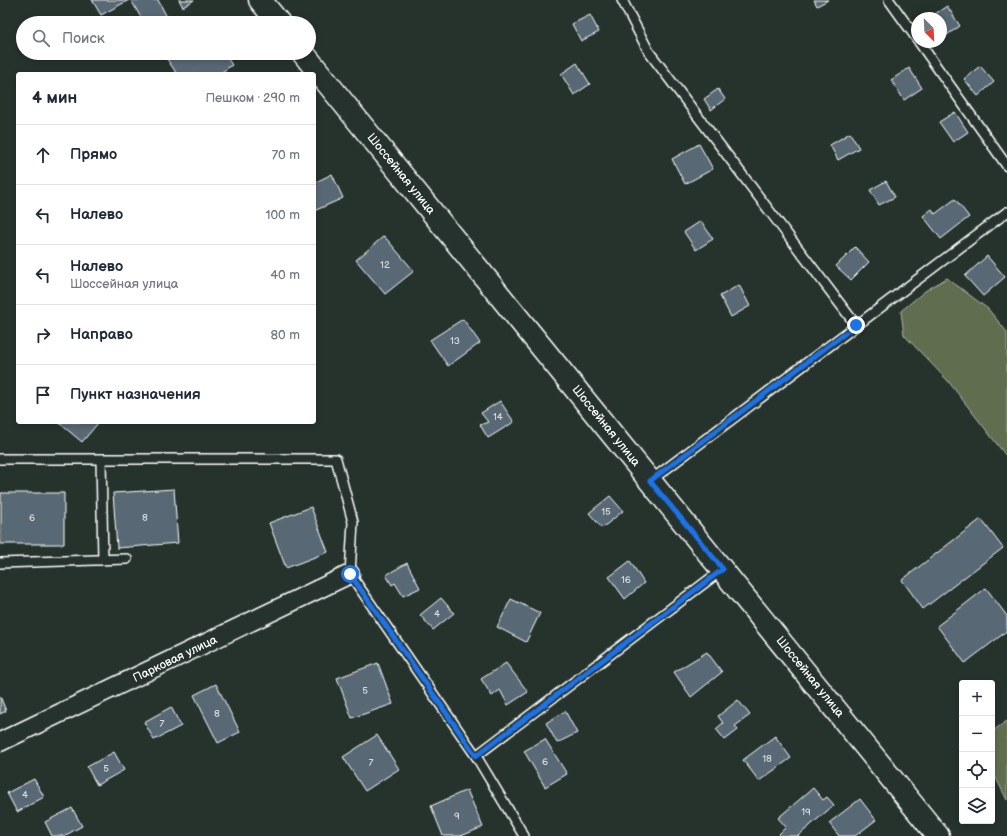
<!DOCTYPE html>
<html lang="ru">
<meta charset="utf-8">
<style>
:root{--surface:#fff;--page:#f6f6f7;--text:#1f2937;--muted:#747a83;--line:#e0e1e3}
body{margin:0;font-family:"Balsamiq Sans",sans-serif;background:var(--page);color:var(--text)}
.controls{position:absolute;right:12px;bottom:12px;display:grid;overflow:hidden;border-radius:4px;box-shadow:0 2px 6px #0003}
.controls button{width:36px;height:36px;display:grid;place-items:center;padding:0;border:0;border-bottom:1px solid var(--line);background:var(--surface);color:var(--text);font:20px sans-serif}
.compass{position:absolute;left:911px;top:12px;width:36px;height:36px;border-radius:50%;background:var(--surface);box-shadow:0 2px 6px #0003;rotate:156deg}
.stop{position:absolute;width:12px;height:12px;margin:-9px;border:3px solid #1a73e8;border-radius:50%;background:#fff}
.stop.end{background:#1a73e8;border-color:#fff;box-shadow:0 1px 4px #0008}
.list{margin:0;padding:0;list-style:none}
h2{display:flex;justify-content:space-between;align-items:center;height:52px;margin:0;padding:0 16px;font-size:17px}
h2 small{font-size:13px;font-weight:400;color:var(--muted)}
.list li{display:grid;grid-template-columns:26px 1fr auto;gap:12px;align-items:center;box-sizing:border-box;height:60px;padding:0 16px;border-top:1px solid var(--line)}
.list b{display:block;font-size:15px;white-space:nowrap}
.list p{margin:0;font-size:13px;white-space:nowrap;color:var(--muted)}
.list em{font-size:13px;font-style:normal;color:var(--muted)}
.icon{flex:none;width:22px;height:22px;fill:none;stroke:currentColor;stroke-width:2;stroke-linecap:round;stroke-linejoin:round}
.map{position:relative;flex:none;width:1007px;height:836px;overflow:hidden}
.search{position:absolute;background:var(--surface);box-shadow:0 2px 6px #0003;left:16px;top:16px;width:300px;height:44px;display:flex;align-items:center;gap:10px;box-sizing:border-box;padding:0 14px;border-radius:22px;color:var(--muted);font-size:15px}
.panel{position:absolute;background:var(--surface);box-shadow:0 2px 6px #0003;left:16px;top:72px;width:300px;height:352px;border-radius:4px}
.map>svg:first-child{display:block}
</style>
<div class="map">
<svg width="1007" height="836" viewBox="0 0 1007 836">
<rect width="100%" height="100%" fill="#26332d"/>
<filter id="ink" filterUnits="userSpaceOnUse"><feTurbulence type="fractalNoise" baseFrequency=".025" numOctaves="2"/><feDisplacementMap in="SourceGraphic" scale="8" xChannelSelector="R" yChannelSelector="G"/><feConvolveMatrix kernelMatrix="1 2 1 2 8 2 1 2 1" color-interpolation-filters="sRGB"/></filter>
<g filter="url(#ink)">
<path fill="#606d4f" stroke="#b0b6a7" d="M947 278 988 309 1007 332V457L948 381 904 335 901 311 925 291Z
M1007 721V800L992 770V736L994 730Z"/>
<path fill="#586975" stroke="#fff" d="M92 0H129L101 15Z
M131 0H158L169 21 165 23H144Z
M179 0H194L183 7Z
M814 0H828L817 6Z
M947 6 960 26 941 39V18H929Z
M590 15 599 32 581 41 572 24Z
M163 53H224L232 65 219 74H177Z
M577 63 590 84 574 95 561 74Z
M980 66 994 82 978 96 964 79Z
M909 68 922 88 904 100 891 80Z
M718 89 725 99 711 110 704 99Z
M955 112 968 132 953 142 939 122Z
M850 133 859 148 838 160 830 145Z
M699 144 713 169 685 184 672 159Z
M332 174 343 198 314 211V183Z
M886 181 895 197 879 205 870 190Z
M955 199 969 217 941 239 923 216 932 209 935 214Z
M701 221 713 239 696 250 684 232Z
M384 236 414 271 385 294 356 260Z
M855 247 869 262 851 280 836 266Z
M987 256 1005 277 983 296 965 276Z
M739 285 750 306 731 317 720 296Z
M463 319 480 343 448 366 430 340Z
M500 401 514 422 488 438 480 425 488 422 481 413Z
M58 422H99L82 442Z
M174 489 178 543 117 548 113 493Z
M1 493H64V544H1Z
M610 496 623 511 602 528 589 513Z
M311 507 328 552 286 568 269 523Z
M981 519 1003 548 923 609 902 580Z
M630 561 644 583 625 599 609 577Z
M407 563 420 588 403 596 395 583 392 585 386 575Z
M986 588 1007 616V631L965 663 937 626Z
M441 598 454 613 433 630 420 615Z
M511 599 540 613 526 642 497 627Z
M707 652 722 672 691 697 674 672Z
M378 663 393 704 352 718 337 678Z
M506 663 528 692 508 705 500 690 492 696 481 679Z
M216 684 240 732 218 743 194 695Z
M0 696 6 711 0 714Z
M738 700 750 715 735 726 738 730 725 740 716 729 723 723 718 716Z
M171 707 181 726 154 740 144 722Z
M565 711 577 733 557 743 546 723Z
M377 735 399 769 365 791 343 757Z
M775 736 791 758 759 781 743 760Z
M545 739 567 774 545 787 524 751Z
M114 752 124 770 97 785 87 767Z
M34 779 44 797 17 812 7 793Z
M813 788 823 800 827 797 834 805 798 836H781L779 834 786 827 778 818Z
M467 790 483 827 461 836H443L431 806Z
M860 799 876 820 855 836H839L829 823Z
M72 808 82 826 64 836H52L45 822Z"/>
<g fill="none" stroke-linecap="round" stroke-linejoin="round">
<defs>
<path id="service" d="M622 0 649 52 856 325
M889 0 917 39
M919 42 1007 166
M0 459H336L353 522 350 574 476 756
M101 459 103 560
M650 481 1007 212
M0 563 127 559
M524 836 476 756 723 569"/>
<path id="minor" d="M0 742 350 574"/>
<path id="tertiary" d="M260 0 279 23
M303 53 938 836"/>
</defs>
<use href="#service" stroke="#fff" stroke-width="12"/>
<use href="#minor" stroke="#fff" stroke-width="21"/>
<use href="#tertiary" stroke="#fff" stroke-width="25"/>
<use href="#service" stroke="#26332d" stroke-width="9"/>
<use href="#minor" stroke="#26332d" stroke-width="18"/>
<use href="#tertiary" stroke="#26332d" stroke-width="22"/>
</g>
</g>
<g fill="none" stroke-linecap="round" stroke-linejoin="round" filter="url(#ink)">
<path stroke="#1a73e8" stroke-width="5" d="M350 574 476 756 723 569 650 481 856 325"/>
</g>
<g text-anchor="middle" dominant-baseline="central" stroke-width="3" stroke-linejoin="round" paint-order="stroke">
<g font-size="10" fill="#d5dadc">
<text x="385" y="265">12</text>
<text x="455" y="341">13</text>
<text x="498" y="417">14</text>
<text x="606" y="512">15</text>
<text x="32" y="518">6</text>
<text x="145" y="518">8</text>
<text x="626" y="580">16</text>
<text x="437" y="614">4</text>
<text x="365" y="691">5</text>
<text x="217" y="714">8</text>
<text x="162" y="724">7</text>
<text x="767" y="759">18</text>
<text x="545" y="762">6</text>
<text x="371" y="763">7</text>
<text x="106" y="769">5</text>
<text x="25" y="795">4</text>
<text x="806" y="812">19</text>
<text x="457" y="816">9</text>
</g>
<g font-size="12" fill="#fff" stroke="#26332d">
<text transform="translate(401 174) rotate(51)">Шоссейная улица</text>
<text transform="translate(606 426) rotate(51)">Шоссейная улица</text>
<text transform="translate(175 659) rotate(-26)">Парковая улица</text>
<text transform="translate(810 677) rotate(51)">Шоссейная улица</text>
</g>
</g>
</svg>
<div class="controls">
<button>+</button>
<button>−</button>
<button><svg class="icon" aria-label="locate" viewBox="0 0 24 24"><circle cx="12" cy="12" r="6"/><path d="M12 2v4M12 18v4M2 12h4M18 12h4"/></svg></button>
<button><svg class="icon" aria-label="layers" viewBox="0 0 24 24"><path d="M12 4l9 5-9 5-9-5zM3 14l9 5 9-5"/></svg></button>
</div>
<svg class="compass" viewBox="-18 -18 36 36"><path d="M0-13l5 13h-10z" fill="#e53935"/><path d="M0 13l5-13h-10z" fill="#747a83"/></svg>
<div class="stop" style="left:350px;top:574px"></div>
<div class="stop end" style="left:856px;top:325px"></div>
<div class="search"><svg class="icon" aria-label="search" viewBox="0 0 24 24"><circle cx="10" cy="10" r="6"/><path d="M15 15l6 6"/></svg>Поиск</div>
<section class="panel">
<h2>4 мин<small>Пешком · 290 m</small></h2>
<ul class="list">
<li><svg class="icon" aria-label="ahead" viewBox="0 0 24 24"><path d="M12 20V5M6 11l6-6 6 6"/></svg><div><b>Прямо</b></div><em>70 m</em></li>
<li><svg class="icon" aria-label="left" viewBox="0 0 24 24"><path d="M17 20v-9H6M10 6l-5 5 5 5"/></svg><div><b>Налево</b></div><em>100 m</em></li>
<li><svg class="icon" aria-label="left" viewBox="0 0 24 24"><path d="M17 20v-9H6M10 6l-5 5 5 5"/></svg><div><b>Налево</b><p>Шоссейная улица</p></div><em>40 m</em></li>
<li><svg class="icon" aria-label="right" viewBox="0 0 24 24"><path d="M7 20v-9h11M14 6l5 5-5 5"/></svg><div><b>Направо</b></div><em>80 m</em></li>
<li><svg class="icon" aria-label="arrive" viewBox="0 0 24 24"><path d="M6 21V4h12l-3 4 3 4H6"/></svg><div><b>Пункт назначения</b></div></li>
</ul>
</section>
</div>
